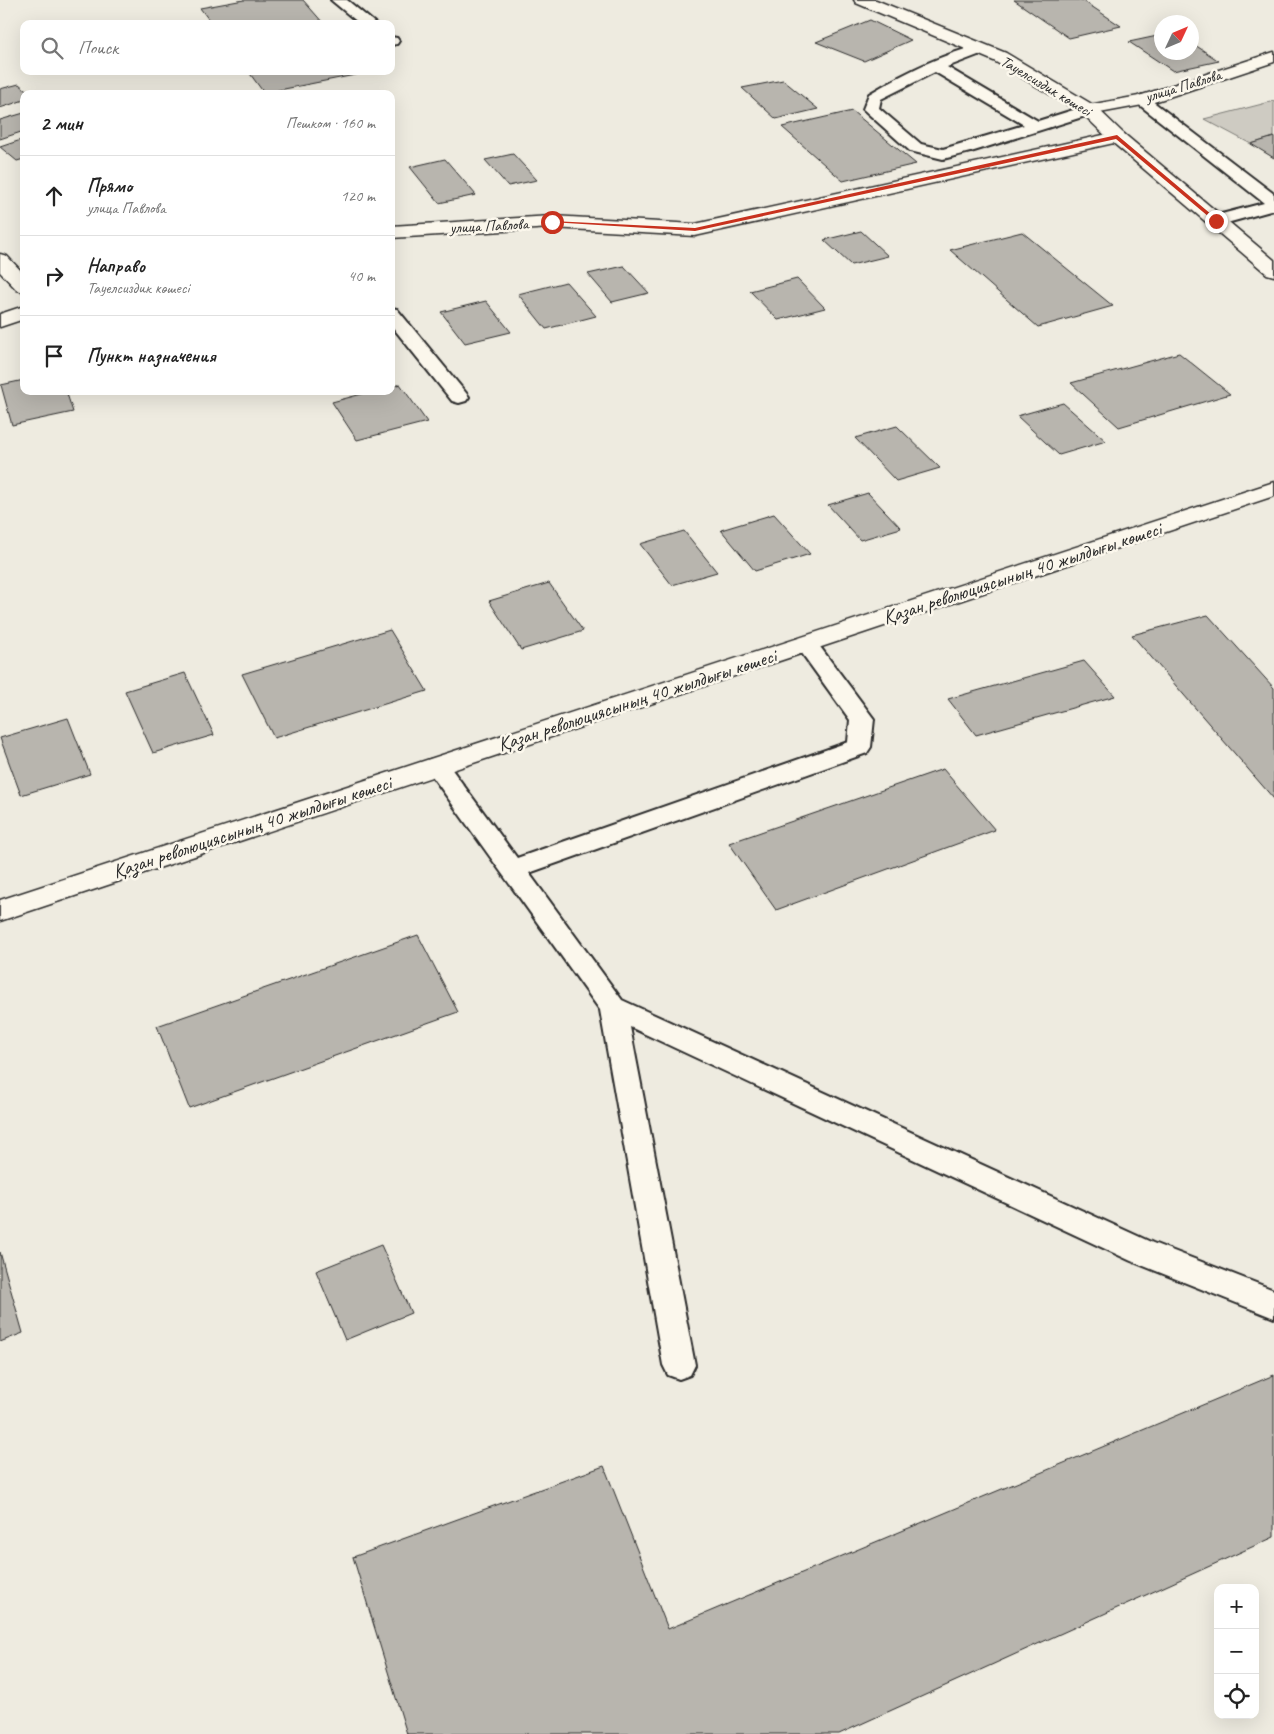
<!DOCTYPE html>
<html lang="ru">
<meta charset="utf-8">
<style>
:root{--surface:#fff;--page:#f2f2f2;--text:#222;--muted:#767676;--line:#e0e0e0}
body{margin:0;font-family:Caveat,sans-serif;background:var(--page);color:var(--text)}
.controls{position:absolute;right:15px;bottom:15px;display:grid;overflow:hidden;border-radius:10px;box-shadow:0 5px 20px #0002}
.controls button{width:45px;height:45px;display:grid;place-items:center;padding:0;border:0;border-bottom:1px solid var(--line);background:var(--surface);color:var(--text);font:25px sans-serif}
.compass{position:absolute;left:1154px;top:15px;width:45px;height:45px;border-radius:50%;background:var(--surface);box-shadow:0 5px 20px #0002;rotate:46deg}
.stop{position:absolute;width:15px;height:15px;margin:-11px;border:4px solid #c8321e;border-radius:50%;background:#fff}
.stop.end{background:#c8321e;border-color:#fff;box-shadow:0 1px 5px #0008}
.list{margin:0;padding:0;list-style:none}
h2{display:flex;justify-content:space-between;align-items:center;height:65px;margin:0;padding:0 20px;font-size:21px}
h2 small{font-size:16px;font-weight:400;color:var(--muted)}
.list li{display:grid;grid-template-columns:32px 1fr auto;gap:15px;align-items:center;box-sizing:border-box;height:80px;padding:0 20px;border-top:1px solid var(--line)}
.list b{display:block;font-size:19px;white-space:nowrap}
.list p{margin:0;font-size:16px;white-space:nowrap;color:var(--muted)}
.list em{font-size:16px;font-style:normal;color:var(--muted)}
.icon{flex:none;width:28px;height:28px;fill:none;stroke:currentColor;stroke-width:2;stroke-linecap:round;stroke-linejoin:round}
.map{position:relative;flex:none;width:1274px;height:1734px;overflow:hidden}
.search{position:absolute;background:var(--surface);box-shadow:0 5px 20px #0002;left:20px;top:20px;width:375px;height:55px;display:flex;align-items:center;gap:12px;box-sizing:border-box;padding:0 18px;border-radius:10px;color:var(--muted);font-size:19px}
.panel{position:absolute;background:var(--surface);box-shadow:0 5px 20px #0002;left:20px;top:90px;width:375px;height:305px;border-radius:10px}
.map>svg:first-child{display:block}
</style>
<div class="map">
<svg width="1274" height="1734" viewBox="0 0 1274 1734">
<rect width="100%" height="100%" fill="#eeebe0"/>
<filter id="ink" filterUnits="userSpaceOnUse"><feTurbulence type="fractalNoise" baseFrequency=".02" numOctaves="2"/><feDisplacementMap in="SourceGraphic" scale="10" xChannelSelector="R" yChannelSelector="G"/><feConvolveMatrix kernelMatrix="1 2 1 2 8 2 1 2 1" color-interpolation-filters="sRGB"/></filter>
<g filter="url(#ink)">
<path fill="#cecbc2" stroke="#7c7b76" d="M1274 101V137L1251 144 1204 119Z"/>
<path fill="#b8b5ae" stroke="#2b2b2b" d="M244 0H303L324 24H212L200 8Z
M1014 0H1082L1121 26 1069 38Z
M870 20 911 40 864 61 816 42Z
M1162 35V52H1192V43L1219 61 1173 71 1129 42Z
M248 71H364L365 73 264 93Z
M783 80 818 109 776 119 742 88Z
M19 84 31 94H24V100L0 108V89Z
M852 111 916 164 843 181 782 127Z
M24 113V131L0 139V120Z
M1274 137V158L1251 144Z
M24 139V159L17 161 0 147Z
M513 154 537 180 508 186 485 160Z
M445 159 476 195 439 203 410 167Z
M861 231 888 256 851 265 824 240Z
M1022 232 1113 306 1038 327 950 250Z
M624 266 649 293 612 302 588 274Z
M797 279 825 308 778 320 750 291Z
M566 282 596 316 546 329 518 294Z
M486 301 511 332 465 343 441 312Z
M1179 353 1230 394 1119 427 1071 383Z
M24 380V391H66L73 412 12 425 1 385Z
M400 384 427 422 357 440 332 402 373 391H391V387Z
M1063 403 1106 441 1059 455 1017 416Z
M897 426 940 468 896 481 855 438Z
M868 493 901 528 860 540 828 505Z
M774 514 810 554 755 571 721 530Z
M684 531 717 572 672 585 640 544Z
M549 583 583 631 521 650 489 601Z
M1208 615 1274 688V799L1132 635Z
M390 630 427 691 274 738 242 674Z
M1084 661 1115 696 976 735 948 699Z
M185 673 214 735 153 753 125 691Z
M68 718 90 774 21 795 0 738Z
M943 769 995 830 776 910 729 843Z
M418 935 458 1012 189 1108 157 1026Z
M381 1245 411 1313 345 1340 316 1271Z
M0 1252 23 1333 0 1342Z
M1274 1375V1537L839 1734H407L353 1557 604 1466 668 1629Z"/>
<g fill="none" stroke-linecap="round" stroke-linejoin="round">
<defs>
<path id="service" d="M331 0H347L376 24H360Z
M391 37 397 38 399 41 397 44 391 45Z
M981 45 986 46 988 49 986 52 947 67 1038 121 1089 105 1095 107 1097 110 1095 113 974 151 943 159 910 151 863 109 869 94C904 73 941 54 981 45ZM935 72 1024 125 943 149 921 144 879 108 881 99Z
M1142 95 1147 97 1274 194V210L1216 226 1210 225 1207 221 1210 217 1264 203 1137 103 1134 100 1137 97Z
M391 308 397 309 466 393 469 397 466 401 459 403 452 401 391 325Z
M807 638 815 640 874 719 871 747 867 753 529 873 622 1000 1153 1243 1274 1290V1318L1131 1261 630 1027 695 1365 690 1375 679 1379 668 1375 663 1365 600 1010 425 766 429 760 437 758 445 760 517 858 848 742 850 720 796 645 799 640Z"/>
<path id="minor" d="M1274 52V62L1148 104 1089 115 1083 114 1080 110 1083 106 1139 96Z
M1117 132 1123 133 1126 137 1123 141 695 236 552 228 391 238V226L552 216 695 224Z
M0 254 7 256 24 274V292L17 290 0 272Z
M24 306V319L0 327V314Z"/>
<path id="tertiary" d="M854 0H876L1006 53 1095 106 1123 133 1274 260V276L1267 274 1111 141 1083 114 994 61 856 3Z
M1274 482V496L0 921V900Z"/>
</defs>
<use href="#service" stroke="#2b2b2b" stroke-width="4"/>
<use href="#minor" stroke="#2b2b2b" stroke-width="3"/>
<use href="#tertiary" stroke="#2b2b2b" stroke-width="3"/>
<use href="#service" fill="#fbf7ec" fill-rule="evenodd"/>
<use href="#minor" fill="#fbf7ec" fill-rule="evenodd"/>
<use href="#tertiary" fill="#fbf7ec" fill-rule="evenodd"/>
</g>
</g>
<path fill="#c8321e" d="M1117 135 1218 220V222H1215L1116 139 695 231 550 222 552 221 695 228Z"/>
<g text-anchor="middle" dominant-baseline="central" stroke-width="5" stroke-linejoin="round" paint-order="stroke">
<g font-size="16" fill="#2b2b2b" stroke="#fbf7ec">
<text transform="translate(1046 86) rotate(31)">Тауелсиздик көшесі</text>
<text transform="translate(1183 86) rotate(-17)">улица Павлова</text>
<text transform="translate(489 226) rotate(-3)">улица Павлова</text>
</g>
<g font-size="20" fill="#2b2b2b" stroke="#fbf7ec">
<text transform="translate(1022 573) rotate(-18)">Қазан революциясының 40 жылдығы көшесі</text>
<text transform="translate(637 700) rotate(-18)">Қазан революциясының 40 жылдығы көшесі</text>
<text transform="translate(252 827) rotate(-18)">Қазан революциясының 40 жылдығы көшесі</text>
</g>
</g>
</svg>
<div class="controls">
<button>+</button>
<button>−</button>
<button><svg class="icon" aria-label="locate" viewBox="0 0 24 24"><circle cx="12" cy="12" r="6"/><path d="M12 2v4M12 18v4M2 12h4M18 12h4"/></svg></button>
</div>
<svg class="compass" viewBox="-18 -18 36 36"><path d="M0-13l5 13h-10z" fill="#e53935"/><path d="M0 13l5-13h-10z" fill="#767676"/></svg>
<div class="stop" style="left:552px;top:222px"></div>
<div class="stop end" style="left:1216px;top:221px"></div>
<div class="search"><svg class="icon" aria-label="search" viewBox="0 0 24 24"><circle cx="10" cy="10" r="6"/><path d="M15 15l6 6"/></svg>Поиск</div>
<section class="panel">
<h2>2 мин<small>Пешком · 160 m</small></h2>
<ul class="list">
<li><svg class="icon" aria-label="ahead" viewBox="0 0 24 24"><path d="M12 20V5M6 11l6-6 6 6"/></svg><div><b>Прямо</b><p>улица Павлова</p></div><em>120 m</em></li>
<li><svg class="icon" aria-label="right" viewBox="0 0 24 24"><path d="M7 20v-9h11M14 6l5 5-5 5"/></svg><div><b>Направо</b><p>Тауелсиздик көшесі</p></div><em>40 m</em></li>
<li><svg class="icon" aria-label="arrive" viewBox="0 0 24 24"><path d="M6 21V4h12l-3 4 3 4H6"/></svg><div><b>Пункт назначения</b></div></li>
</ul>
</section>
</div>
